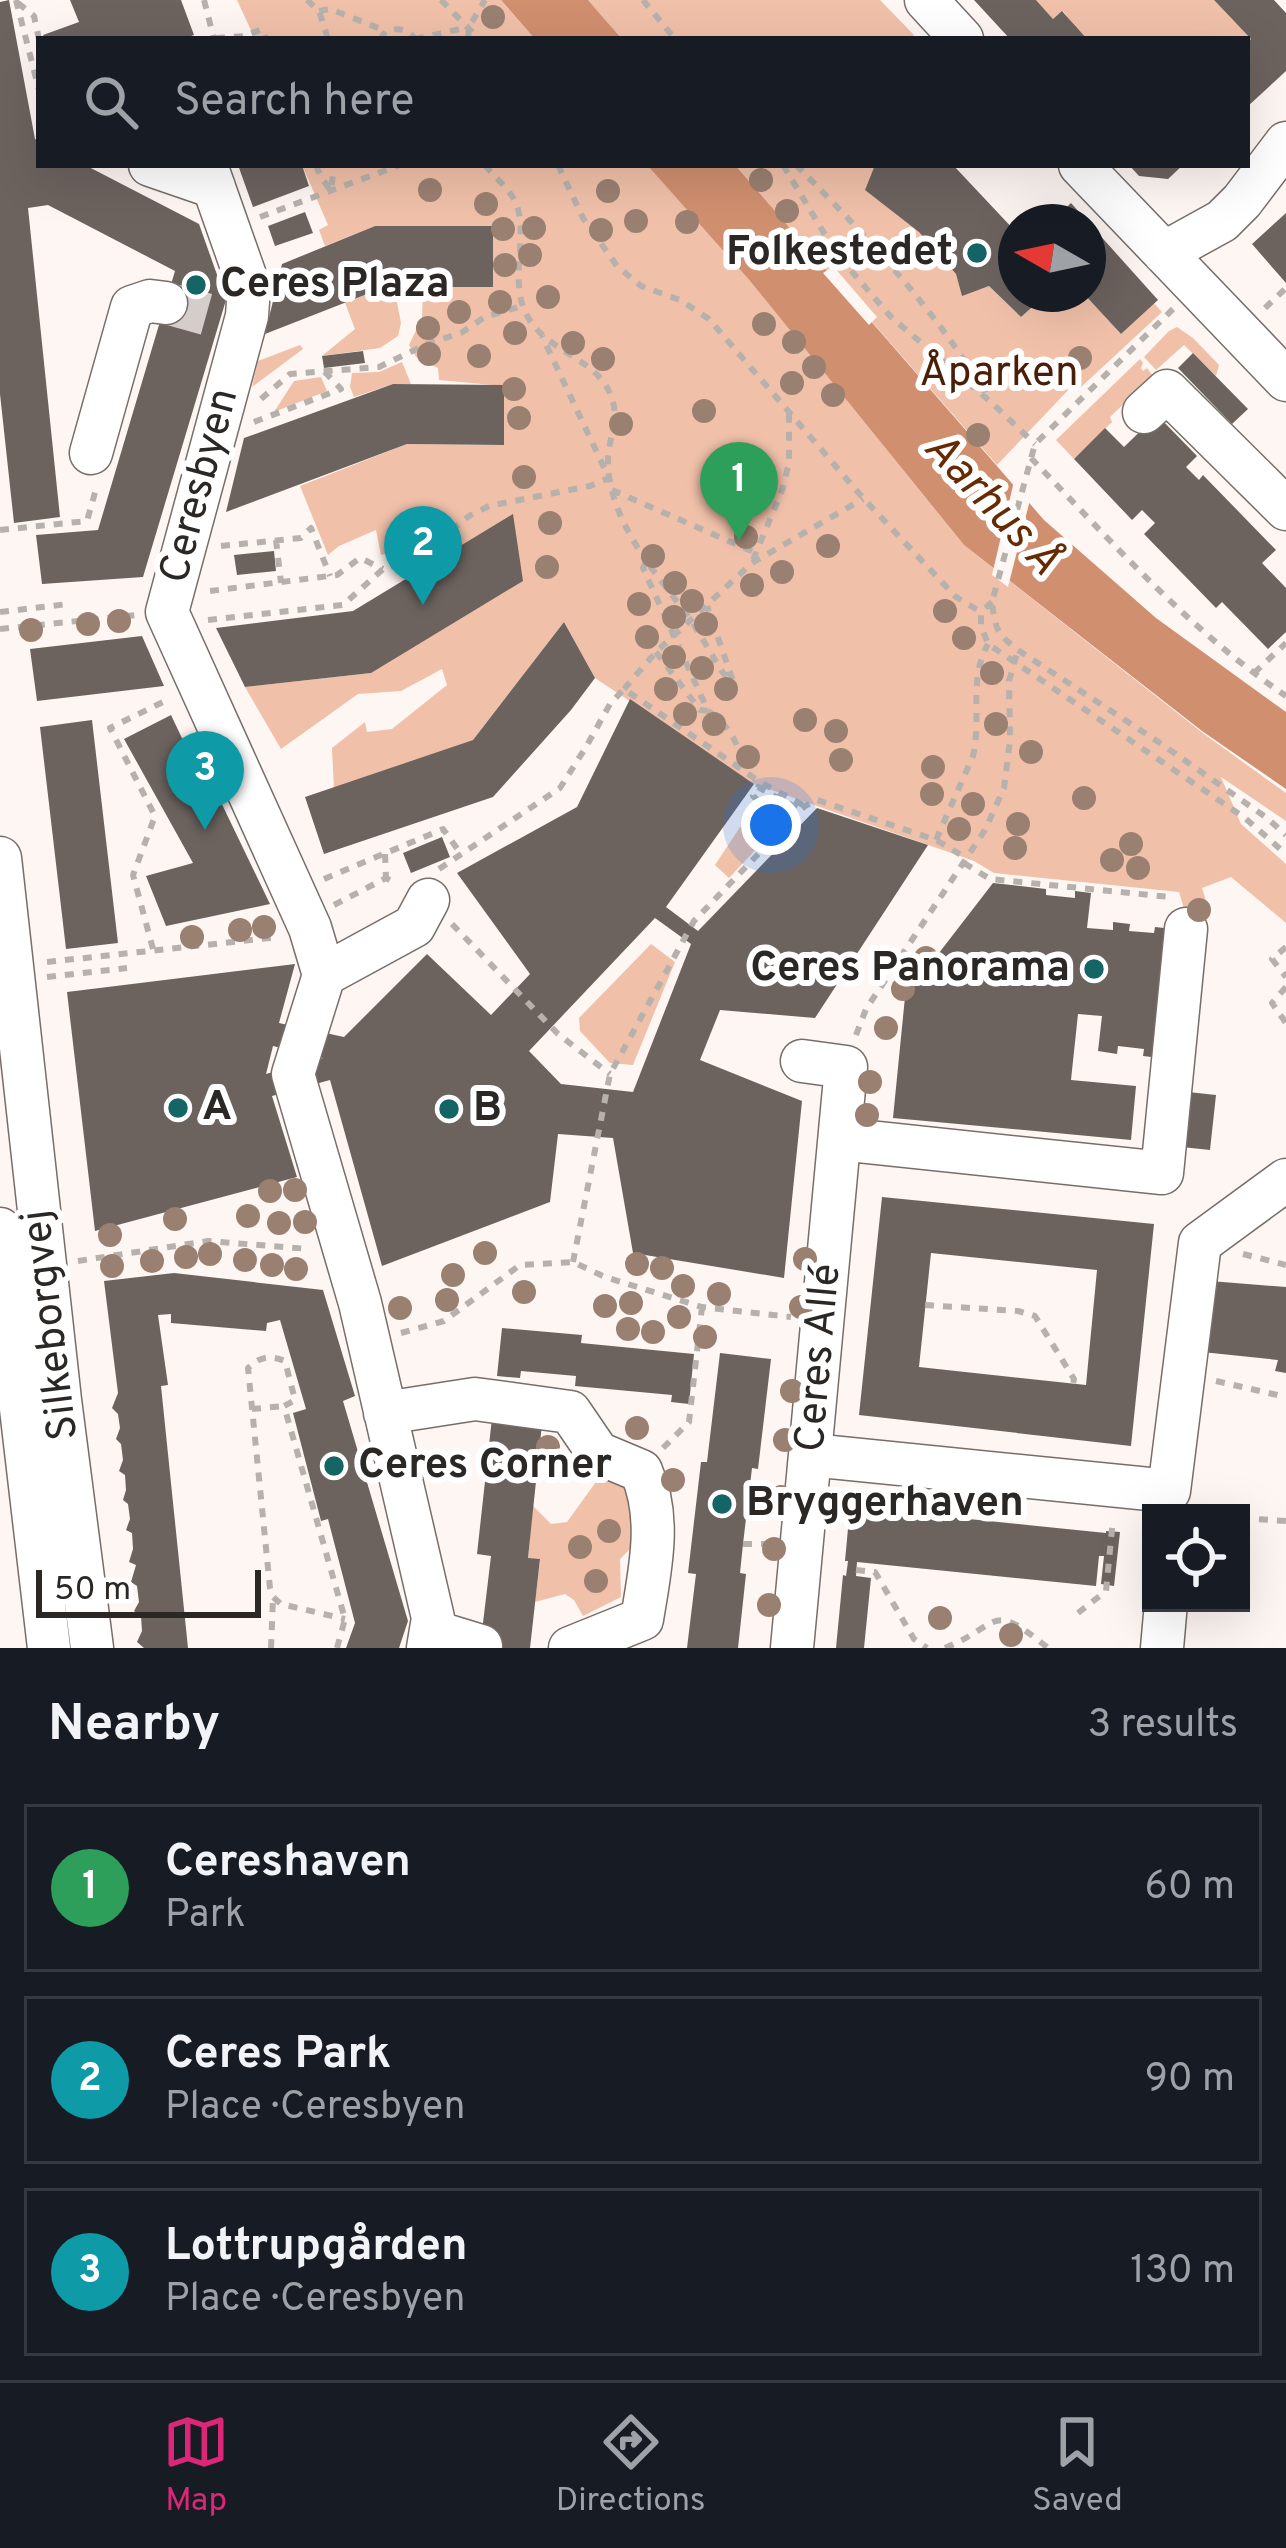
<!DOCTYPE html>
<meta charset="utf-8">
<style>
:root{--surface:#171b24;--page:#242831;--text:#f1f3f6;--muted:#9ea1a6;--line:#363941;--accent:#db2777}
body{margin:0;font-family:Overpass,sans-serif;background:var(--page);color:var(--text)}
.controls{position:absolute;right:36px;bottom:36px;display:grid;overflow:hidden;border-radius:0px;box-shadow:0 12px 48px #0002}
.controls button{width:108px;height:108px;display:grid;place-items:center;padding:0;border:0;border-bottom:3px solid var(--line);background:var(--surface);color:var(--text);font:60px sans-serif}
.compass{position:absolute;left:998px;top:204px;width:108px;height:108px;border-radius:50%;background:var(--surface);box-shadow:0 12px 48px #0002;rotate:279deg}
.scale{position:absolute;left:36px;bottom:30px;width:225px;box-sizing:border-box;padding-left:12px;border:6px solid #2b2725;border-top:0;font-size:33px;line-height:42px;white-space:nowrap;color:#2b2725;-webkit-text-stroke:9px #fff;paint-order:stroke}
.you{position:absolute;left:771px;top:825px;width:42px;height:42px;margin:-30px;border:9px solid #fff;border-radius:50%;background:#1a73e8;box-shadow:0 0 0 18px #1a73e833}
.badge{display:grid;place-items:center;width:78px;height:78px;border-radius:50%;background:var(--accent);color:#fff;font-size:39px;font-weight:700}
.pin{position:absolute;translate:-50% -99px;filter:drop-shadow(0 3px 6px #0008)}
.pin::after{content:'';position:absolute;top:63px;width:42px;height:36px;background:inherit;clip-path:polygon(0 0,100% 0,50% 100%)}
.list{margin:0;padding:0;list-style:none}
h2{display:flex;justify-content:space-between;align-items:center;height:156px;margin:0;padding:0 48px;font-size:51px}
h2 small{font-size:39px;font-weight:400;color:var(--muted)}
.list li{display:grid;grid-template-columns:78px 1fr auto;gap:36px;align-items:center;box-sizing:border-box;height:168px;margin:0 24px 24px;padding:0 24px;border:3px solid var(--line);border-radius:0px}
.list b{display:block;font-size:45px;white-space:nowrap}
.list p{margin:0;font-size:39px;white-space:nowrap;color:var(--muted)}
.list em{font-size:39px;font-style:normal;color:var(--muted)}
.icon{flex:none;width:66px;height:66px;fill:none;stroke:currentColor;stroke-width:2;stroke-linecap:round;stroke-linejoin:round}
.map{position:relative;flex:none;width:1286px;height:1648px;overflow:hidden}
.search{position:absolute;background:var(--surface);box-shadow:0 12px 48px #0002;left:36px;right:36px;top:36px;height:132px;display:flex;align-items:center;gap:30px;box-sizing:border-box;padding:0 42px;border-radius:0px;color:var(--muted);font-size:45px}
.sheet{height:732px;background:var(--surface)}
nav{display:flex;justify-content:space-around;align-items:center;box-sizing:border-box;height:168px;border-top:3px solid var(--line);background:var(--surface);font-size:33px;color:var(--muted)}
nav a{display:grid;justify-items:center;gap:6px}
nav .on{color:var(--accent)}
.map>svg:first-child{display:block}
</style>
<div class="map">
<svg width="1286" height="1648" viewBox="0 0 1286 1648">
<rect width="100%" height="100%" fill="#fef6f2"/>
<path fill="#f0c0a9" d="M237 0H501L535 39H255Z
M588 0H880L914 35 909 39H622Z
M1036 0H1214L1251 39 1247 43V39H1085L1063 11 1053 19Z
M302 165H647L750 281 964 545 1204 734 1286 793V821L1221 777 1241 824 1286 864V923L1231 877 1202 888 1209 910 1186 915 1179 892 994 873 974 861 754 784 595 678 564 622 473 740 334 789 332 748 365 722 367 732 392 729 447 685 442 669 401 691 358 694 281 749 245 687 371 673 513 515 453 553 443 528 397 551 381 555 376 530 339 546 328 555 300 486 407 444 503 445 504 386 439 380 438 368 416 357 409 345 422 318 423 287H493V227L375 226 325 246 319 230 328 225Z
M735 165H875L919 232 956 274 962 295 989 286 1021 317 1047 294H1084L1121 334 1154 303 1162 312 1079 389 1073 385 997 465Z
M385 287H394L401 323 398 336 380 348 322 356 355 329 345 303Z
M1177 327 1193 338 1219 365 1216 376 1184 345 1156 370 1144 357 1169 331Z
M300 345 303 349 252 387 258 361Z
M1140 359 1143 363 1141 368 1143 371 1147 368 1153 376 1110 417 1112 422 1074 459 1056 440Z
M402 362 411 384H393L354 397 350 387 352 373 379 372Z
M321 377 327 391 274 412 294 381Z
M752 809 776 828 729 878 715 865Z
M651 944 675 962 633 1065 610 1063 580 1031 579 1018Z
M617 1465 633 1505 631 1548 620 1559 621 1597 583 1616 574 1600 565 1594 535 1602 540 1560 528 1558 533 1506 551 1524 567 1522 601 1475Z"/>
<path fill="#d08f6f" d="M501 0H588L622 39H535Z
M647 165H735L1044 520 1156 618 1286 712V789L1202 731 964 545 750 281Z"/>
<path fill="#fef6f2" d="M833 266 877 317 869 325 823 273Z
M1015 477 1031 496 1008 587 992 575Z"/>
<path fill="#6c635f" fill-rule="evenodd" d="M9 0 35 139 39 141V165H85L199 224 226 300 143 577 42 584 36 535 98 530 175 271 48 205 28 208 60 517 14 523 0 394V2Z
M70 0H181L194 35 183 39H45L43 35 79 22Z
M974 0H1036L1053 19 1062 11 1087 39H1010Z
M1214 0H1274L1286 13V71L1247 107V43L1251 39Z
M238 165H302L309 186 253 207Z
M875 165H953L1016 232V294H1047L1021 317 989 286 962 296 956 274 919 232 865 190Z
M1129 165H1183L1168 179 1139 176Z
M1071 203 1088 222H1051Z
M305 212 313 233 275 246 268 226Z
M1286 213V283L1252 244Z
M1088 222 1158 300 1121 334 1084 294H1088Z
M375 226H493V287H385L265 334 282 264Z
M363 351 365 363 324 368 322 356Z
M1193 353 1248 409 1232 424 1178 368Z
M393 384 504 385V445L407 444 226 512 244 438Z
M1157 415 1197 456 1186 467 1199 480 1203 475 1276 550 1262 563 1286 588V632L1268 649 1222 602 1216 608 1144 534 1155 523 1142 510 1132 520 1074 459 1105 428 1124 447Z
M513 514 523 581 371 673 245 687 216 628 353 611Z
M274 551 276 571 237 575 234 555Z
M564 622 595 678 571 710 493 797 324 854 305 797 473 740Z
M142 636 164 686 37 701 30 649Z
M630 699 754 784 666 907 698 931 817 808 928 845 815 1018 720 1010 700 1060 802 1101 784 1278 633 1253 613 1138 558 1134 550 1202 382 1266 330 1080 272 1096 297 1177 95 1231 67 992 295 964 279 1023 344 1037 427 954 491 1015 530 974 457 873 577 807ZM655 918 691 944 633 1092 561 1084 529 1051ZM273 1046 323 1058 266 1074Z
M171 715 210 797 218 796 270 904 166 926 146 876 193 863 124 739Z
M92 720 118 943 66 949 40 727Z
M442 837 450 857 411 873 403 853Z
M993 883 1046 889V895L1075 898V891L1091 893 1087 928 1113 930V922L1130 924 1129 931 1154 933 1155 927 1173 929 1160 1058 1143 1056 1144 1049 1118 1046 1117 1054 1098 1051 1102 1016 1078 1014 1071 1080 1136 1086 1131 1140 893 1118 905 997Z
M1188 1092 1216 1095 1210 1150 1182 1147Z
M882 1197 1154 1224 1131 1446 859 1415ZM931 1253 1097 1270 1086 1385 919 1367Z
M174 1273 323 1290 355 1396 343 1401 408 1621 399 1648H346L355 1623 328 1519 321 1521 293 1413 306 1409 280 1320 267 1323 266 1331 171 1323V1314L158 1315 168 1385 161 1386 188 1648H144L137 1642 142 1631 141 1616 134 1611 139 1602 137 1586 131 1582 136 1565 129 1562 133 1549 132 1533 126 1530 130 1519 128 1504 123 1500 126 1490 125 1475 119 1471 123 1460 121 1444 116 1439 120 1428 118 1414 112 1408 118 1393 104 1281Z
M1210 1281 1286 1287V1373L1275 1371 1278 1360 1202 1352Z
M502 1328 582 1335 581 1343 694 1354 689 1404 671 1402 672 1395 575 1386 576 1376 521 1371 520 1378 497 1376Z
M720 1353 771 1359 758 1469 752 1468 743 1544 740 1573 746 1574 738 1648H687L696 1574 688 1573 701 1462H707Z
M492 1418 542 1424 528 1558 540 1559 530 1648H480L491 1556 477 1554Z
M850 1507 1106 1533V1531L1120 1532 1114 1586 1101 1584 1104 1556H1099L1096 1586 857 1562 856 1576 871 1578 864 1648H836L843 1575 846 1576 847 1569 848 1561H845Z"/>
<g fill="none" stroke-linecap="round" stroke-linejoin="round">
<path stroke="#d4cdc9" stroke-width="42" stroke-dasharray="42 21" stroke-linecap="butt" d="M166 303 220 318"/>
<defs>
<path id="minor" d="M926 0 962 39
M150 165 214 187
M206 165 249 287 247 316 167 612 310 928 324 975 293 1074 360 1303 433 1618 428 1648
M1080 165 1286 380
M1164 253 1222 221 1242 201 1286 143
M1144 412 1167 391 1286 509
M91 453 132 307 150 301 166 303
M0 858 60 1400 92 1648
M324 975 414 926 428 900
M840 1139 1162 1173 1186 929
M0 1229 49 1648
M385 1413 475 1399 570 1412 598 1453 641 1471C662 1518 650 1570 642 1619L570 1648
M811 1455 1169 1491 1200 1243 1286 1180
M432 1631 481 1646
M792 1648 846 1067 802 1061
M1162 1648 1166 1603"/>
</defs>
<use href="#minor" stroke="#776e69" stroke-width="45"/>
<path stroke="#b7b1ad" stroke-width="6" stroke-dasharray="9 9" stroke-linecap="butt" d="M16 0 39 90
M204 0 214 39
M307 0 319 11 328 39
M441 0 479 39
M643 0 675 39
M18 3 34 16 39 39
M319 11 330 9 386 31
M216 38 245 36 262 29 266 39
M380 39 386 31C398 28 407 28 415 39
M415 39 469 27
M468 39 469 27 485 0
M316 165 321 177 331 191 334 165
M485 165C496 179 513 191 518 209 527 245 508 286 529 319 550 354 602 359 613 402 618 419 609 440 608 458 607 496 626 530 646 561
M558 165 583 218 617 266 641 286 680 300 709 319 863 498 956 597 981 612
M783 165 836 253 891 317 992 403 1035 444
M796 165C866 235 935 310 987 395
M260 217 400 165
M1265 308 1286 288
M1173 309 1035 444 992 602C995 629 997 634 1018 650L1160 743 1267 818 1286 835
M261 399 290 374 379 367 427 344 461 333 485 317 522 306
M254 422 341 389 324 371
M1031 458C1112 542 1189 630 1286 696
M612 490 756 553
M0 530 87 521 96 489
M276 540 281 583
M221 546 301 538 311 528 330 576
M753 560 783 488 789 462V412
M210 591 337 575 360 558 383 569
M992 602 981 612V626L988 644 1245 818 1286 854
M0 612 68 604
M208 620 343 605 383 569 414 561 469 516 489 506 590 486 609 478 542 336
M0 629 136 615
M656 652 700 710 708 711 643 568 646 561 691 620 723 673 733 681 707 606
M1254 673 1286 643
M624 689 656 652 752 563 863 499
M708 711C728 724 740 744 742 767
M786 826 753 796 758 787 801 810
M936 840 973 756C982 718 968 680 988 644
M385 854 386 878
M964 863 990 879 1170 897
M439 869 560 788 586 747 610 704 624 689 760 782 805 806
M324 879 443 829 461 854
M334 905 386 878 397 884
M452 924 558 1034 610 1074
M1286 947 1272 959 1286 977
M153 949 133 875 155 816 110 728 167 700
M47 962 279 937
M47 977 127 968
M1286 987 1272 1003 1286 1023
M856 1035 866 1009 985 830 1004 788 1010 741 1009 681 1018 650
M1243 1254 1286 1265
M78 1261 208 1241 309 1249
M573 1262 610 1074 694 921 790 821 805 806 817 800 936 840 968 859
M925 1305 1018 1311 1035 1316 1074 1379 1073 1384
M401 1333 444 1321 520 1265 573 1262 605 1277 702 1307 791 1317
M1216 1381 1286 1397
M252 1409 284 1406
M663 1448 689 1422 702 1307
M1241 1518 1286 1521
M743 1544H769
M856 1570 875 1572 914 1639 927 1648
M1078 1613 1106 1591 1113 1519
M271 1648 273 1598
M337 1648 345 1619 284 1406 295 1400 285 1361C269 1355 261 1356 248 1368L270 1588 273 1597 281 1604 345 1619
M945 1648C1003 1624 989 1600 1048 1648"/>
<use href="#minor" stroke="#fff" stroke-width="42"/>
</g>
<g fill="#9a8071">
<circle cx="493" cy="17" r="12"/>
<circle cx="761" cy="180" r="12"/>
<circle cx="430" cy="190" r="12"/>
<circle cx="608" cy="191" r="12"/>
<circle cx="486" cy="204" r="12"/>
<circle cx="787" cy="211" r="12"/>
<circle cx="636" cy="221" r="12"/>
<circle cx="687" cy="222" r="12"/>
<circle cx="534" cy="228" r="12"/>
<circle cx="503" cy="229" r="12"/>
<circle cx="601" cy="230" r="12"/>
<circle cx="530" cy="255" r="12"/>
<circle cx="505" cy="265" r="12"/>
<circle cx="548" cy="297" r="12"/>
<circle cx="500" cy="302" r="12"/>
<circle cx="459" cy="312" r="12"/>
<circle cx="764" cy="324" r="12"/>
<circle cx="428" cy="328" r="12"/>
<circle cx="515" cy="333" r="12"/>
<circle cx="794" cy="342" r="12"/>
<circle cx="573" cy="343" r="12"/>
<circle cx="429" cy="354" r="12"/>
<circle cx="479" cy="356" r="12"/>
<circle cx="1080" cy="358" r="12"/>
<circle cx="603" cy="359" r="12"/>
<circle cx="814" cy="367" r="12"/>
<circle cx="792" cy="383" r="12"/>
<circle cx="514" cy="389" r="12"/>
<circle cx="833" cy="395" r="12"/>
<circle cx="704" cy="411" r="12"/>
<circle cx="519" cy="418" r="12"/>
<circle cx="621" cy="424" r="12"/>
<circle cx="978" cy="435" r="12"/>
<circle cx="524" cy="477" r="12"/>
<circle cx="550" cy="523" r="12"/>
<circle cx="746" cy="537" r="12"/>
<circle cx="828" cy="546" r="12"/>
<circle cx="653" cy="556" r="12"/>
<circle cx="547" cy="567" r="12"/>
<circle cx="782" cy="572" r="12"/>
<circle cx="675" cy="583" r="12"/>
<circle cx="752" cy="585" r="12"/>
<circle cx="692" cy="601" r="12"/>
<circle cx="639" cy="604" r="12"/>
<circle cx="945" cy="611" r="12"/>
<circle cx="674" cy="617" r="12"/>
<circle cx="119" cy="621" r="12"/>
<circle cx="88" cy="624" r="12"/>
<circle cx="706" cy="624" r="12"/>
<circle cx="31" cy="630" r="12"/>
<circle cx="647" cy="637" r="12"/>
<circle cx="964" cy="638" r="12"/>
<circle cx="674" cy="657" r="12"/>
<circle cx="702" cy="668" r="12"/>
<circle cx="992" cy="673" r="12"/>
<circle cx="666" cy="689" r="12"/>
<circle cx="726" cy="689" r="12"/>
<circle cx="685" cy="714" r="12"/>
<circle cx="805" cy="720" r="12"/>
<circle cx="714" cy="724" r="12"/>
<circle cx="996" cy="724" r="12"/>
<circle cx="836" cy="731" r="12"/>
<circle cx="1031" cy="752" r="12"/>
<circle cx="748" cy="757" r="12"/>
<circle cx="841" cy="760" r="12"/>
<circle cx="933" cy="767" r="12"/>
<circle cx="932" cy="794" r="12"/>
<circle cx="1084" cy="798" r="12"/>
<circle cx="973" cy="804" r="12"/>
<circle cx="1018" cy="824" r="12"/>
<circle cx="959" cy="829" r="12"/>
<circle cx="1131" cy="844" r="12"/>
<circle cx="1015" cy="848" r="12"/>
<circle cx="1112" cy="860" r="12"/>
<circle cx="1138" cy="868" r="12"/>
<circle cx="1199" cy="910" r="12"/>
<circle cx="264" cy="927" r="12"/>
<circle cx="240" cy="930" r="12"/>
<circle cx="192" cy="937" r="12"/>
<circle cx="926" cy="958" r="12"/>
<circle cx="903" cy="989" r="12"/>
<circle cx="886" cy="1028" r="12"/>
<circle cx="870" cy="1082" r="12"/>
<circle cx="867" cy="1115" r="12"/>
<circle cx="295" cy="1190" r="12"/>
<circle cx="270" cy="1191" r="12"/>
<circle cx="248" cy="1216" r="12"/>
<circle cx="175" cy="1219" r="12"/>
<circle cx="305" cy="1222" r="12"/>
<circle cx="279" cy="1223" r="12"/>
<circle cx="110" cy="1235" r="12"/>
<circle cx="485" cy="1253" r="12"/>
<circle cx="210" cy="1254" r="12"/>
<circle cx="186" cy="1257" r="12"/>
<circle cx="805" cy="1259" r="12"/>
<circle cx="245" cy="1260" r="12"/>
<circle cx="152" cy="1261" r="12"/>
<circle cx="637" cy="1264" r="12"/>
<circle cx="272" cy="1265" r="12"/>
<circle cx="112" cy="1266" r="12"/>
<circle cx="662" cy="1268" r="12"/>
<circle cx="296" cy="1269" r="12"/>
<circle cx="453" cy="1275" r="12"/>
<circle cx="683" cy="1286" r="12"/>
<circle cx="524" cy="1292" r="12"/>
<circle cx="719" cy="1294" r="12"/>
<circle cx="447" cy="1300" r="12"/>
<circle cx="631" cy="1303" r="12"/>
<circle cx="605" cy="1306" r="12"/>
<circle cx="801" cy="1307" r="12"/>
<circle cx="400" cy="1308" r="12"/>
<circle cx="679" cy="1317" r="12"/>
<circle cx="628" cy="1329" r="12"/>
<circle cx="653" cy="1332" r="12"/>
<circle cx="705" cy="1337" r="12"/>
<circle cx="792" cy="1391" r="12"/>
<circle cx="637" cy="1428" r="12"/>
<circle cx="785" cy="1440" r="12"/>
<circle cx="548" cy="1447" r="12"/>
<circle cx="673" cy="1480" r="12"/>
<circle cx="781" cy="1497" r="12"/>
<circle cx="609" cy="1531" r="12"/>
<circle cx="580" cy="1547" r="12"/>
<circle cx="774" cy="1549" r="12"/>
<circle cx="596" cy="1581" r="12"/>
<circle cx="769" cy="1605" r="12"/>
<circle cx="940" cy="1618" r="12"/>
<circle cx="1011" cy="1635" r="12"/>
</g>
<g fill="#156466" stroke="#fff" stroke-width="4.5">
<circle cx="977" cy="253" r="12"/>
<circle cx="196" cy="285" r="12"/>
<circle cx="1094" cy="969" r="12"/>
<circle cx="178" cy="1108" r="12"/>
<circle cx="449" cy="1109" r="12"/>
<circle cx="334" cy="1466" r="12"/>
<circle cx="722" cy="1504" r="12"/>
</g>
<g text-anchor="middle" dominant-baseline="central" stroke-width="12" stroke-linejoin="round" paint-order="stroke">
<g font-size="42" font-weight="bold" fill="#2b2725" stroke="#fff" text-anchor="start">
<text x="953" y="253" text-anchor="end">Folkestedet</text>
<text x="220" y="285">Ceres Plaza</text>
<text x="1070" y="969" text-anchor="end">Ceres Panorama</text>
<text x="202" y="1108">A</text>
<text x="473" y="1109">B</text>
<text x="358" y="1466">Ceres Corner</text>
<text x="746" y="1504">Bryggerhaven</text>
</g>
<g font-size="42" fill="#491f07" stroke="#fff">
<text x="999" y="374">Åparken</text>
</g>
<g font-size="42" fill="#2b2725" stroke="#fff">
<text transform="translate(201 486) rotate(-75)">Ceresbyen</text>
<text transform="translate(52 1325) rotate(-97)">Silkeborgvej</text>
<text transform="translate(820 1358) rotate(-85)">Ceres Allé</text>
</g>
<g font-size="45" font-style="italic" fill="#662a04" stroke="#fff">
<text transform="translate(991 505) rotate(47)">Aarhus Å</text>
</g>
</g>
</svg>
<div class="controls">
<button><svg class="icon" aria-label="locate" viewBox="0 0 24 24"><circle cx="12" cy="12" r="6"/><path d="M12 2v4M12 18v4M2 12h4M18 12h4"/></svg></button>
</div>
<svg class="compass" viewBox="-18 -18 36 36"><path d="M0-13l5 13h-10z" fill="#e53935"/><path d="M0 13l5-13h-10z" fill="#9ea1a6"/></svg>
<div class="scale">50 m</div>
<div class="you"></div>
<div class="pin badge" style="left:739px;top:541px;background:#2e9e5b">1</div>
<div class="pin badge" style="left:423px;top:605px;background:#0f9aa8">2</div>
<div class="pin badge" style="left:205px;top:830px;background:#0f9aa8">3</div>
<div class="search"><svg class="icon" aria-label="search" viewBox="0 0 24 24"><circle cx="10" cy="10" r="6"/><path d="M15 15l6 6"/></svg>Search here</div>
</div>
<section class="sheet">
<h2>Nearby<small>3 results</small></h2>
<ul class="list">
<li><span class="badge" style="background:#2e9e5b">1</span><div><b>Cereshaven</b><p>Park</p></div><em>60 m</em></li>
<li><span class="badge" style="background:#0f9aa8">2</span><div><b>Ceres Park</b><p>Place · Ceresbyen</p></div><em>90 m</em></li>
<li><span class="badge" style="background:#0f9aa8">3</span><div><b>Lottrupgården</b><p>Place · Ceresbyen</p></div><em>130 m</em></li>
</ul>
</section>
<nav>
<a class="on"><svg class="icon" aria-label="map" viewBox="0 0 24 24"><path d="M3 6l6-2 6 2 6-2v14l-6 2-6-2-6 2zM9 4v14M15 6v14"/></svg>Map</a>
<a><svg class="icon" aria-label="directions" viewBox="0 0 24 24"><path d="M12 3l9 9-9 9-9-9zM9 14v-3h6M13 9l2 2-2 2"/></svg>Directions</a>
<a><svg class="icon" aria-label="saved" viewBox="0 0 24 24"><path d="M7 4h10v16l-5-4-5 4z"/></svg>Saved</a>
</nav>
